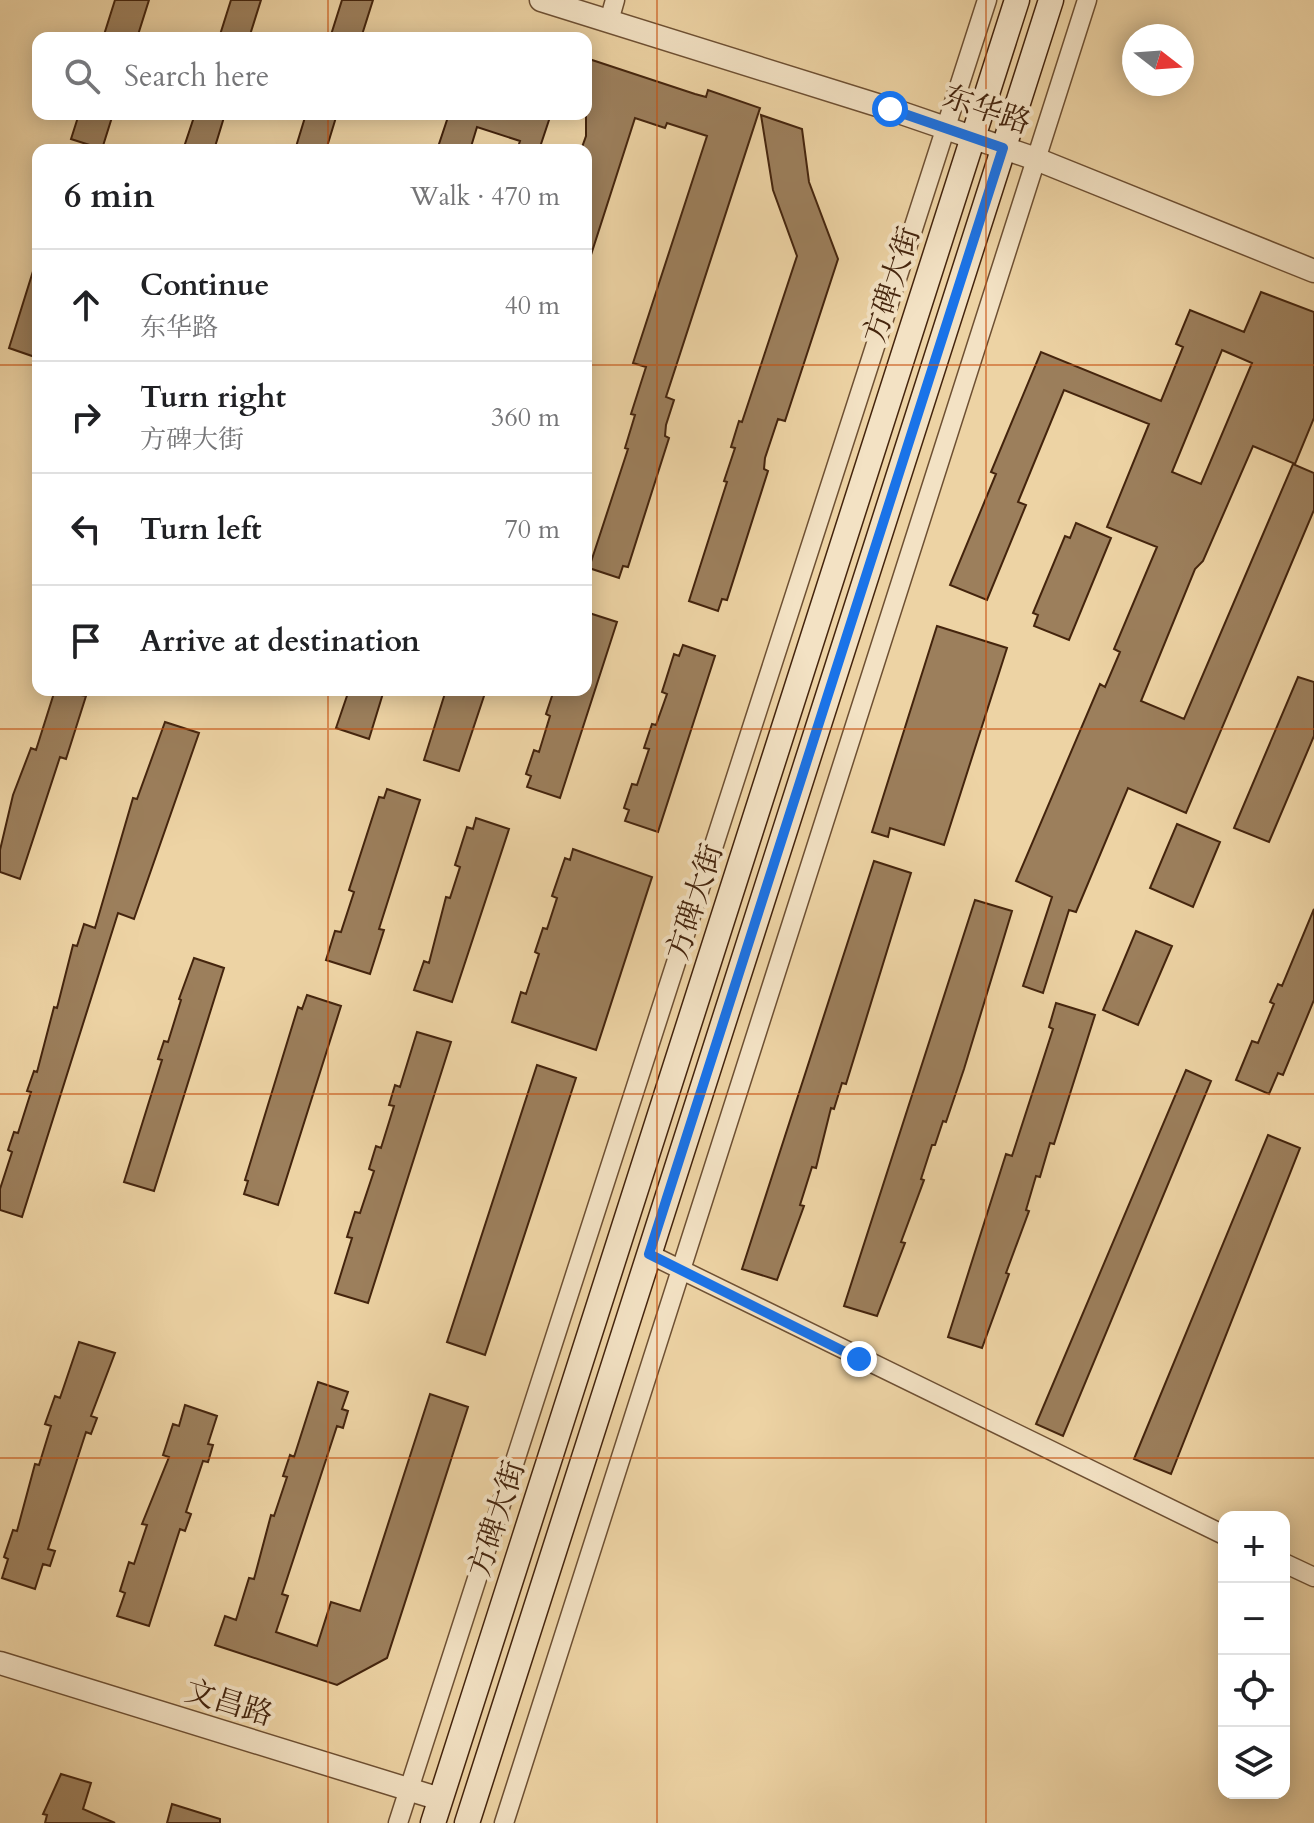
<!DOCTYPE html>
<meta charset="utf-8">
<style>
:root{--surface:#fff;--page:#f6f6f6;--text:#202124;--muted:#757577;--line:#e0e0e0}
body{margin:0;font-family:Cardo,"Noto Serif SC",serif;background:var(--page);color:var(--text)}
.controls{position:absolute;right:24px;bottom:24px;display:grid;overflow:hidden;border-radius:16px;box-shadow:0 4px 20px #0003}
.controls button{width:72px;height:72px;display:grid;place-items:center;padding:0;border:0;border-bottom:2px solid var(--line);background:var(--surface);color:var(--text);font:40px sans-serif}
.compass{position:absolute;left:1122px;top:24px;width:72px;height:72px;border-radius:50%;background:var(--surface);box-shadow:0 4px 20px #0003;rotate:107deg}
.stop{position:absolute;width:24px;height:24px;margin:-18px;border:6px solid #1a73e8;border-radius:50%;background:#fff}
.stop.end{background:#1a73e8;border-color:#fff;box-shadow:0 2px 8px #0008}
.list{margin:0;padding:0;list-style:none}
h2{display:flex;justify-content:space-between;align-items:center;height:104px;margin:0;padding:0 32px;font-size:34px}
h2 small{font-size:26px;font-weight:400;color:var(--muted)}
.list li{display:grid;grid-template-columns:52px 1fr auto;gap:24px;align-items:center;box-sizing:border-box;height:112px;padding:0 32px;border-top:2px solid var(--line)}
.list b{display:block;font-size:30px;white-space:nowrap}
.list p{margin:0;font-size:26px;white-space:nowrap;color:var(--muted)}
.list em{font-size:26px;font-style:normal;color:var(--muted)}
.icon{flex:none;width:44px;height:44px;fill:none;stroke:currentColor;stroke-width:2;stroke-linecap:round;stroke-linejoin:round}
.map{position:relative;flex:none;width:1314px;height:1823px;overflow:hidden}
.search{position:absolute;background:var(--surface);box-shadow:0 4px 20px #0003;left:32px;top:32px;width:560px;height:88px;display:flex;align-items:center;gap:20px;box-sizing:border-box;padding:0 28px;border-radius:16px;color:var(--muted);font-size:30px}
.panel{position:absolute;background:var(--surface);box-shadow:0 4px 20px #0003;left:32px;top:144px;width:560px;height:552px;border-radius:16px}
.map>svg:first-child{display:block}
</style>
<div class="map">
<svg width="1314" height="1823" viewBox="0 0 1314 1823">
<rect width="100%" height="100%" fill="#edd3a4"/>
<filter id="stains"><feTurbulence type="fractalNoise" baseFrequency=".0025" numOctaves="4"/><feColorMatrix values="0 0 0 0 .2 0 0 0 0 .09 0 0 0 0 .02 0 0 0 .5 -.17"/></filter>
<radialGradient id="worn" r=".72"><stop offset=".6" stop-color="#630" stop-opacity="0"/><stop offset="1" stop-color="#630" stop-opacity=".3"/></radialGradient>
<path fill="#9c7f5c" stroke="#44240d" stroke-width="2" fill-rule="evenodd" d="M115 0H149L137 38H103Z
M231 0H261L249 38H219Z
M342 0H373L361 38H330Z
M586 58 695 94 706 97 708 90 760 108 666 397 674 400 666 425 665 436 669 438 628 567 623 566 619 578 589 568 628 449 625 448 635 415 631 414 646 367 633 363 707 136 667 123 665 128 635 118 590 258 586 257V150H581L586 136Z
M79 114H113L102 149 71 139Z
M195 114H225L214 150H183Z
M306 114H337L326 150H295Z
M449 114H551L539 150H517L520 141 477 127 470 150H437Z
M761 115 802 129 809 182 838 259 785 421 778 419 765 458 764 469 768 471 727 600 722 599 718 611 689 601 727 482 724 481 735 448 731 447 739 421 742 422 797 256 773 190Z
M34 268H38L35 357 9 348Z
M1261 292 1314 312V418L1295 464 1253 446 1203 561 1195 569 1141 701 1184 719 1293 464 1314 473V510L1186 813 1128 788 1076 912 1069 910 1043 993 1023 986 1052 897 1016 881 1100 684 1105 687 1120 652 1114 649 1157 547 1107 527 1149 424 1064 390 1018 502 1026 505 987 600 950 585 996 474 991 472 1041 352 1161 401 1183 347 1176 344 1190 310 1244 332ZM1222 350 1252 363 1201 484 1172 472Z
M1076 523 1111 538 1069 640 1034 626 1038 615 1033 613 1065 536 1070 538Z
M586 612 617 622 560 798 527 787 531 776 526 774 534 750 539 752 550 716 546 714 554 690H586Z
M937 626 1007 648 944 845 890 828 888 837 872 832Z
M683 645 715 656 658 832 625 821 629 810 624 808 632 784 637 785 649 749 644 748 652 724 656 725 667 694 662 692 674 654 679 656Z
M1298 677 1314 682V736L1269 842 1234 828Z
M55 690 86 696 66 759 60 757 20 879 0 872V850L13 795 31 748 36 750Z
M349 690H384L369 739 336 728Z
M446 690H486L459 771 424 760Z
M165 722 199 733 134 919 118 913 22 1217 0 1210V1189L12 1152 8 1150 14 1132 18 1133 31 1092 27 1091 34 1071 37 1072 54 1007 57 1008 73 945 77 946 84 924 95 928 133 798 137 799Z
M387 789 420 800 379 929 384 930 370 974 326 960 335 931 341 932 354 892 349 890 379 797 384 798Z
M476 818 509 829 452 1002 414 990 424 961 429 963 446 897 450 898 460 867 455 865 467 827 473 829Z
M1177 824 1220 842 1193 907 1150 888Z
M573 849 652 877 596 1050 512 1022 521 992 526 994 539 954 535 952 543 928 547 929 557 898 552 896 565 858 570 860Z
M874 861 911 873 846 1084 842 1083 834 1109 831 1108 816 1168 812 1167 800 1205 804 1206 777 1280 742 1269Z
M975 900 1012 911 964 1069 946 1122 943 1121 935 1145H932L921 1179 924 1180 901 1242 905 1243 877 1316 844 1306Z
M1314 909V1000L1283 1075 1278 1073 1269 1094 1236 1080 1252 1041 1258 1043 1274 1004 1270 1002 1278 984 1282 986Z
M1136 931 1172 946 1138 1025 1103 1010Z
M194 958 224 968 154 1191 124 1182 162 1060 158 1059 164 1041 168 1042 181 1000 179 999Z
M307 995 341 1006 278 1205 244 1194 248 1181 245 1180 298 1007 302 1009Z
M1056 1003 1095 1015 1054 1144 1050 1143 1040 1177 1036 1176 1026 1210 1029 1211 1006 1273 1009 1274 982 1348 948 1337 1006 1154 1012 1156 1053 1029 1049 1027Z
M417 1032 451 1042 368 1303 335 1293 352 1238 347 1237 355 1212 360 1213 374 1171 369 1169 376 1146 381 1148 394 1106 389 1105 395 1085 400 1087Z
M537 1065 576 1078 485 1355 447 1342Z
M1186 1070 1211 1081 1063 1436 1036 1424Z
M1268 1135 1300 1148 1171 1474 1134 1459Z
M79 1342 115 1353 91 1416 97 1418 91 1434 86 1432 48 1549 55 1551 50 1566 43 1564 35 1589 2 1578 8 1559 4 1557 13 1530 17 1531 35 1464 39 1465 51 1426 45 1424 55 1396 60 1398Z
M318 1382 348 1392 342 1409 348 1411 343 1428 337 1426 282 1594 288 1596 276 1632 317 1646 331 1602 360 1611 430 1394 468 1407 387 1658 337 1685 215 1645 225 1616 236 1620 249 1578 254 1579 271 1515 274 1516 287 1477 283 1476 290 1455 294 1457Z
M185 1405 217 1416 208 1444 213 1445 208 1462 203 1461 186 1512 191 1514 185 1531 180 1529 149 1626 117 1616 125 1593 120 1591 129 1562 134 1564 147 1525 142 1524 169 1457 163 1455 173 1424 179 1426Z
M61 1774 91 1783 83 1809 115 1823H45L47 1815 43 1814Z
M172 1804 220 1819V1823H167Z"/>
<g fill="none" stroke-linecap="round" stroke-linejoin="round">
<defs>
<path id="minor" d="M609 21 615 0
M649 1254 1224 1535
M1284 1563 1314 1577
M398 1823 987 0
M504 1823 1087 0"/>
<path id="tertiary" d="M541 0 890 109 1036 159 1314 271
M0 1663 440 1799"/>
<path id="secondary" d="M433 1823 1017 0
M467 1823 1051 0"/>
</defs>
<use href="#minor" stroke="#6e5033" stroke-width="21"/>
<use href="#tertiary" stroke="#6e5033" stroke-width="25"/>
<use href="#secondary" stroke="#44240d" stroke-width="27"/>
<use href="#minor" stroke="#f3e2c4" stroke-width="18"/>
<use href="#tertiary" stroke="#f3e2c4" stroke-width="22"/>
<use href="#secondary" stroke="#f3e2c4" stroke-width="24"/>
</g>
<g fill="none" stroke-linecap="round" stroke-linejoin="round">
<path stroke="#1a73e8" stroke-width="10" d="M859 1359 649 1254 1003 148 890 109"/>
</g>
<path fill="none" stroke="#c74e0c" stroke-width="2" stroke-opacity="0.55" d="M328 0V38M657 0V1823M986 0V1823M328 114V150M0 365H38M586 365H1314M328 690V1823M0 729H1314M0 1094H1314M0 1458H1314"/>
<g text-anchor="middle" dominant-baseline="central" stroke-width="8" stroke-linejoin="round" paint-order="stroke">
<g font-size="30" fill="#44240d" stroke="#f3e2c4">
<text transform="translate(987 110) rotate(19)">东华路</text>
<text transform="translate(892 285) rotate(-72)">方碑大街</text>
<text transform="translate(695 902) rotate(-72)">方碑大街</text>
<text transform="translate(497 1519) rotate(-72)">方碑大街</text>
<text transform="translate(229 1703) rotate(17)">文昌路</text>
</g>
</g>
<rect width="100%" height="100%" filter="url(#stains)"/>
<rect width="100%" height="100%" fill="url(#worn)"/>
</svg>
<div class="controls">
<button>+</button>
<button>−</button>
<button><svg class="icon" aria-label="locate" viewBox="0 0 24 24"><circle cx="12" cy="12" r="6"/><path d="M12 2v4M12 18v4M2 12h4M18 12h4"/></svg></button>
<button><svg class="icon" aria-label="layers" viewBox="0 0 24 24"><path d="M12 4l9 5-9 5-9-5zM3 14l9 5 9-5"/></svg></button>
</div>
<svg class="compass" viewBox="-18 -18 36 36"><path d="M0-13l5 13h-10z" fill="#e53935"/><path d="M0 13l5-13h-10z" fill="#757577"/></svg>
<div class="stop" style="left:890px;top:109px"></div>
<div class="stop end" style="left:859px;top:1359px"></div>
<div class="search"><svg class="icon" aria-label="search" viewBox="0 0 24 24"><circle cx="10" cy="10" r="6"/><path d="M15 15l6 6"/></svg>Search here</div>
<section class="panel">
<h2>6 min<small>Walk · 470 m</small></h2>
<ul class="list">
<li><svg class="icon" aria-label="ahead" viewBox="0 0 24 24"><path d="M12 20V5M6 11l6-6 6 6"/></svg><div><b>Continue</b><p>东华路</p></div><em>40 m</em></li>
<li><svg class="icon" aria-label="right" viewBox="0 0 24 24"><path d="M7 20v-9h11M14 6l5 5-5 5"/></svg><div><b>Turn right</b><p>方碑大街</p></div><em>360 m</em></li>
<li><svg class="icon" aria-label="left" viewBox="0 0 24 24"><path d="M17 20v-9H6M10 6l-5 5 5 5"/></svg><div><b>Turn left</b></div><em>70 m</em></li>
<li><svg class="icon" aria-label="arrive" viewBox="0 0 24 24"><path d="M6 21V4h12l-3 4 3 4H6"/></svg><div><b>Arrive at destination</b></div></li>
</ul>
</section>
</div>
